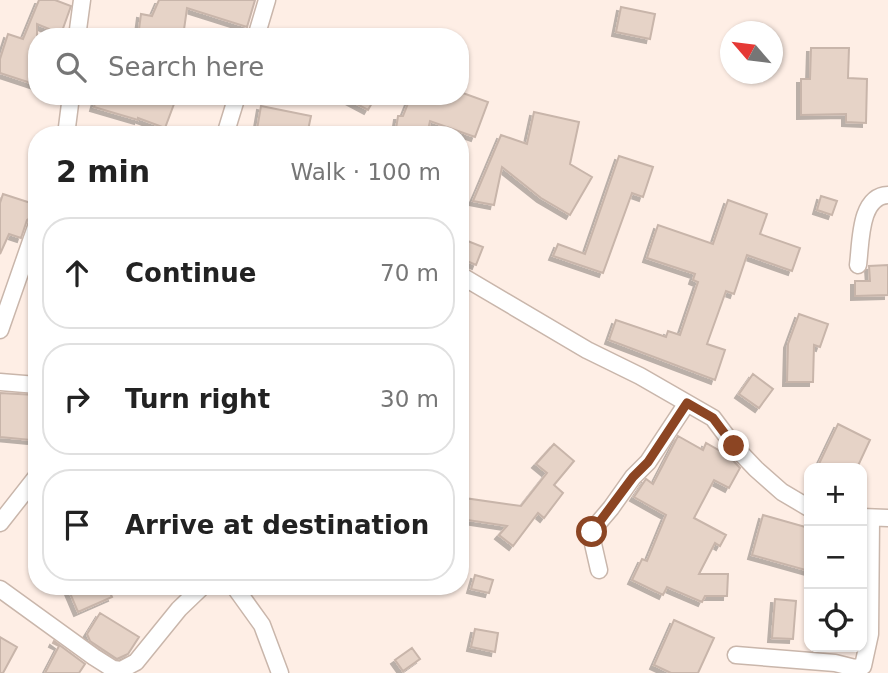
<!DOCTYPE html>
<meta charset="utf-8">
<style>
:root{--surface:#fff;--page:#f2f2f2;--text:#222;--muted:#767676;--line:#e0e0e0}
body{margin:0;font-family:"DejaVu Sans",sans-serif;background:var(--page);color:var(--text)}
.controls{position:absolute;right:21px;bottom:21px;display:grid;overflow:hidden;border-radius:14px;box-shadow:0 2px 5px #0004}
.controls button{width:63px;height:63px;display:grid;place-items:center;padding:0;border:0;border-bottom:2px solid var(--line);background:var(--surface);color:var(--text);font:35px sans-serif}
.compass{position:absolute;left:720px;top:21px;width:63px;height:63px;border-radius:50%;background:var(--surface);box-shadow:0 2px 5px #0004;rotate:298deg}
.stop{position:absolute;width:21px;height:21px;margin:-16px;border:5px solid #8c4523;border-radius:50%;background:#fff}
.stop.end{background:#8c4523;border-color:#fff;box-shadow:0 2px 7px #0008}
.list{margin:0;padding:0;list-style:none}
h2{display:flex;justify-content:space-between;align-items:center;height:91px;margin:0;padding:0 28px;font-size:30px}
h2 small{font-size:23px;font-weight:400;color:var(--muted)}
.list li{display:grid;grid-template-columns:46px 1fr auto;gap:21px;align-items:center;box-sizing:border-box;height:112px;margin:0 14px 14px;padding:0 14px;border:2px solid var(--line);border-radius:28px}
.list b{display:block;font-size:26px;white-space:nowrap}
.list em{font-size:23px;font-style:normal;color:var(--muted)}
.icon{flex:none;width:38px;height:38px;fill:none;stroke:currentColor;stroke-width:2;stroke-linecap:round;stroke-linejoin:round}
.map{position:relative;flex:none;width:888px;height:673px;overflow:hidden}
.search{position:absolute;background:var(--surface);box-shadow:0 2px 5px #0004;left:28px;top:28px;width:441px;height:77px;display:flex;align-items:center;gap:18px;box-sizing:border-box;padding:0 24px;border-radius:28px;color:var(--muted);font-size:26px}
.panel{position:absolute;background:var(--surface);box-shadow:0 2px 5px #0004;left:28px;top:126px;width:441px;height:469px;border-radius:28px}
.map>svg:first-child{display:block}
</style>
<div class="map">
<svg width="888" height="673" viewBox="0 0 888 673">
<defs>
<filter id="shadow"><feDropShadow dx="-4" dy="4" stdDeviation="0" flood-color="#0004"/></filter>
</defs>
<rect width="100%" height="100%" fill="#feeee5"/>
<path fill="#e6d3c7" stroke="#c8b5aa" stroke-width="2" filter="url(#shadow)" d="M39 0H55L71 6 61 34 37 24V85L0 73V59L8 34 23 39Z
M159 0H255L247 27 187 8 183 37H138L141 14 152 16Z
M621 7 655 14 650 39 616 32Z
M811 48H849L848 78 867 79 866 123 846 122V114L801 115V79H810Z
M460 92 488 102 475 137 430 121 427 135 396 129 398 116H403L411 96H460Z
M97 96H177L165 128 138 118V120L94 107Z
M342 96H376L368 110Z
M261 106 311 116 307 135H256Z
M534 112 579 122 570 164 592 177 570 215 541 198 502 167 494 205 473 201 501 135 527 144Z
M619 156 653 167 643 197 632 193 603 273 553 256 558 244 585 254Z
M3 194 37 205V214L27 220 21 238 9 234 0 254V203Z
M821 196 837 201 832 215 817 210Z
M728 200 767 214 760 234 800 248 792 271 747 255 734 294 726 291 707 344 725 350 715 380 609 340 616 320 666 337 668 331 680 335 698 282 693 280 695 274 647 258 658 225 713 244Z
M460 238 483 247 476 265 460 258Z
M888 265V295L855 296V281H870L869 266Z
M799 314 828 324 820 347 814 345 813 382H787L788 344Z
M753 374 773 389 759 408 739 394Z
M0 393 36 395 31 440 0 437Z
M838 424 870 440 857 468H817Z
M678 436 703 450 706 443 729 456 740 468 729 488 714 480 694 518 726 535 720 546 715 543 699 574H728L727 596H705L702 602 667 587 663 595 632 580 642 559 647 561 666 515 634 497 646 479 653 484Z
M554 444 574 461 554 485 563 493 544 518 538 513 513 546 499 535 507 526 461 519 464 498 521 506 547 473 536 464Z
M763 515 809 528V571L752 555Z
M475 575 493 580 489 593 471 589Z
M67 586H107L112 597 78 612Z
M775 599 796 601 793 639 772 638Z
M100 613 139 637 128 654 117 659 90 641 87 634Z
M674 620 714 638 698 673H671L654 665Z
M475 629 498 633 495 652 471 647Z
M0 637 17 647 3 673H0Z
M54 641 85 664 79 673H45L59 646 53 643Z
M412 648 420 659 403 671 395 660Z"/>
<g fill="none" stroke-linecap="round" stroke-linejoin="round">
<defs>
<path id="street" d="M77 37 82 0
M256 37 267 0
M66 135 71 96
M225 135 237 96
M858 265C861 243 859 196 888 195
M460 275 587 350 640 376 713 418 734 446 756 469 782 492 809 508
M0 330 37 224
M0 382 37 385
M862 517 888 518
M0 523 37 476
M599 570 591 535 594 528 611 508 633 477 648 462 687 403
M234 586 262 625 280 673
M0 589 94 657 113 669 121 670 136 662 179 609 203 586
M736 655 835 663 855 668 863 666 870 634 871 518"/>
</defs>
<use href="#street" stroke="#c9b6ab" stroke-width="19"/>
<use href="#street" stroke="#fff" stroke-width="16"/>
</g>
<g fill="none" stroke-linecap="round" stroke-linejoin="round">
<path stroke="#8c4523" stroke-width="9" d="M592 532 633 477 648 462 687 403 713 418 734 446"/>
</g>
</svg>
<div class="controls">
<button>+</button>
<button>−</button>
<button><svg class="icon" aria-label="locate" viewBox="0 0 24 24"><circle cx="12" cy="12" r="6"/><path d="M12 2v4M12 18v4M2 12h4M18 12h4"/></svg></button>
</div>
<svg class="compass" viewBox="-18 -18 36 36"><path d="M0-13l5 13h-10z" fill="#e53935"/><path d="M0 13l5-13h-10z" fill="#767676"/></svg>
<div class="stop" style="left:592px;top:532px"></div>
<div class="stop end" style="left:734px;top:446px"></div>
<div class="search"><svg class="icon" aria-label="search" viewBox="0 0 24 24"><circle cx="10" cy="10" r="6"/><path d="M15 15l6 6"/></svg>Search here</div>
<section class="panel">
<h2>2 min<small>Walk · 100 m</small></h2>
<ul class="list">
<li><svg class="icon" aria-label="ahead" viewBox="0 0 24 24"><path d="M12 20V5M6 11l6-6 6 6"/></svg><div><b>Continue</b></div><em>70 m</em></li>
<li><svg class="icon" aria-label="right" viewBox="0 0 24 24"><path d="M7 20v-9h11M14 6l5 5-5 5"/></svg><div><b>Turn right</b></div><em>30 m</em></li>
<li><svg class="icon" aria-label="arrive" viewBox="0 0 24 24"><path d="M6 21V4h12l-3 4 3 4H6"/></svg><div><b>Arrive at destination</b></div></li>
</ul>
</section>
</div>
